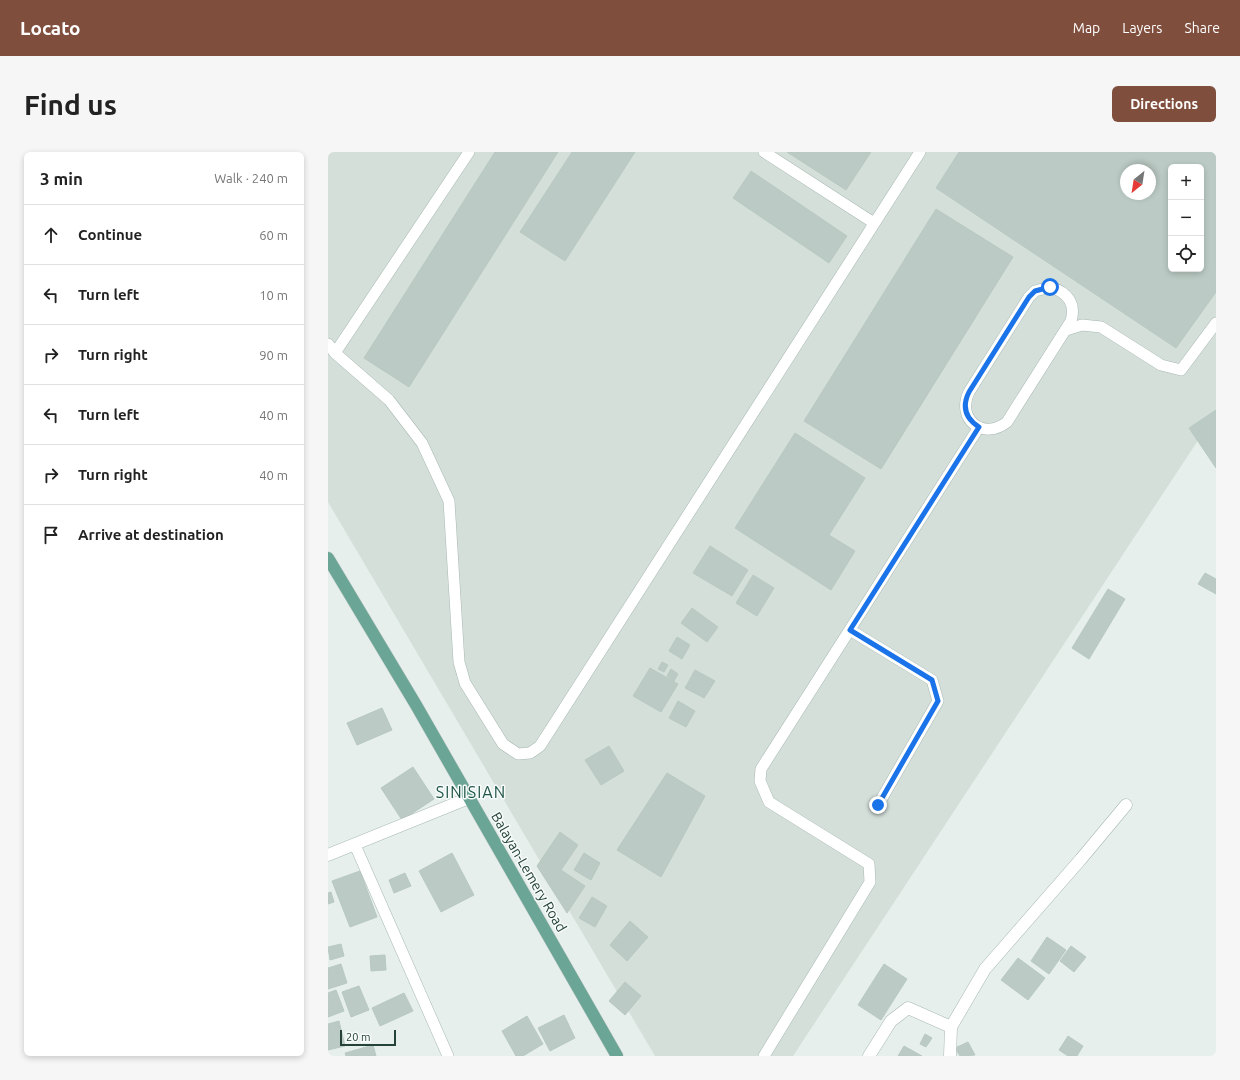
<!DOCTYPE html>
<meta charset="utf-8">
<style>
:root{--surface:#fff;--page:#f6f6f6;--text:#222;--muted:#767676;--line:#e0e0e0;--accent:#804e3d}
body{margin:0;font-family:Ubuntu,sans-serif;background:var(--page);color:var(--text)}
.controls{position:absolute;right:12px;top:12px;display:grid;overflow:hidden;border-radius:6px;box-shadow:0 2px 6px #0003}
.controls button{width:36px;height:36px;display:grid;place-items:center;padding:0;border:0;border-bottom:1px solid var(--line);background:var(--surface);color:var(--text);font:20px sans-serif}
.compass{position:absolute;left:792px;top:12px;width:36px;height:36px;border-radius:50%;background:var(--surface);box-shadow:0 2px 6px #0003;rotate:210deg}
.scale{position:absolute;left:12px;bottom:10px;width:56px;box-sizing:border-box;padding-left:4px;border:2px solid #24423a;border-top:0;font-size:11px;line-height:14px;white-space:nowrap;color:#24423a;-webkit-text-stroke:3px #f7fbf9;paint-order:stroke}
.stop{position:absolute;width:12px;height:12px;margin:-9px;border:3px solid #1a73e8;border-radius:50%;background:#fff}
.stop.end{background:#1a73e8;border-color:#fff;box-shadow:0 1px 4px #0008}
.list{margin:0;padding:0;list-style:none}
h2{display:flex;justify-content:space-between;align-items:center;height:52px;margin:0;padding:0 16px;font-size:17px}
h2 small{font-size:13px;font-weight:400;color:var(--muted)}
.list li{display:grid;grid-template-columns:26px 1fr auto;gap:12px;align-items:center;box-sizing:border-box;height:60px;padding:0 16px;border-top:1px solid var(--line)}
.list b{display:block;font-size:15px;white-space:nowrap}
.list em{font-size:13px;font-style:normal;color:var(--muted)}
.icon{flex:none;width:22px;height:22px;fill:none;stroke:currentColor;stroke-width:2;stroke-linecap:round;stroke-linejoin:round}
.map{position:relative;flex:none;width:888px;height:904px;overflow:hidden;border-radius:6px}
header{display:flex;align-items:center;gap:24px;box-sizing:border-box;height:56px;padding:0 20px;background:var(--accent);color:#fff}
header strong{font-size:19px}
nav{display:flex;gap:22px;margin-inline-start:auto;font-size:14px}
.intro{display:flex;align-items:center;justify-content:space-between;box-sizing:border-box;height:96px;padding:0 24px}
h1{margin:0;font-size:28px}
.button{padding:10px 18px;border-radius:6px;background:var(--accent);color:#fff;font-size:14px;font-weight:700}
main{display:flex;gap:24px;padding:0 24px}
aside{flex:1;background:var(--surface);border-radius:6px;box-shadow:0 2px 6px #0003}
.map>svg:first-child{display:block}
</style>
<header>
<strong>Locato</strong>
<nav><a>Map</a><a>Layers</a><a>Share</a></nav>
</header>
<div class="intro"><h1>Find us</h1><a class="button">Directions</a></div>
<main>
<aside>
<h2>3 min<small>Walk · 240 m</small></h2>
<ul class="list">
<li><svg class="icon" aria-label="ahead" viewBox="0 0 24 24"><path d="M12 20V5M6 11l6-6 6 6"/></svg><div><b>Continue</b></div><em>60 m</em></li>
<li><svg class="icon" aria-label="left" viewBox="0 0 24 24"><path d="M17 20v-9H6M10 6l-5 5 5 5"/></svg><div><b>Turn left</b></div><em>10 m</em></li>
<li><svg class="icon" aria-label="right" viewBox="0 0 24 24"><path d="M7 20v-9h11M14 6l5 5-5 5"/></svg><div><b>Turn right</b></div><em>90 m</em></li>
<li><svg class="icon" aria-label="left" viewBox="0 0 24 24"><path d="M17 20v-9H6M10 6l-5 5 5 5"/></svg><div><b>Turn left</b></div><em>40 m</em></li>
<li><svg class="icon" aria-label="right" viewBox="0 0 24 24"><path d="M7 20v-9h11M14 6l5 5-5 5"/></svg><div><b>Turn right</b></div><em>40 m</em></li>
<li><svg class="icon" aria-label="arrive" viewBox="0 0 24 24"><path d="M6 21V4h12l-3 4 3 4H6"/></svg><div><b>Arrive at destination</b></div></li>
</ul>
</aside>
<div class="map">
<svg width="888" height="904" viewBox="0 0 888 904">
<rect width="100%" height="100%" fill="#e6efeb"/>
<path fill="#d4dfda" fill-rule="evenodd" d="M0 0H888V261L465 904H327L0 350ZM843 15H873V117H843ZM798 18H822V42H798Z"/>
<path fill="#bbcac4" stroke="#b8c9c2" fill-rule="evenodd" d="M167 0H230L81 235 36 206Z
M244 0H307L237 109 192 80Z
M459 0H543L518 38Z
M631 0H888V140L848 196 608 36ZM843 15H873V117H843ZM798 18H822V42H798Z
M423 19 519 84 501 111 405 46Z
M608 57 685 105 553 317 476 269Z
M888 258V316L861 276Z
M467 281 537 326 501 383 527 399 503 438 407 376Z
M382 394 420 418 404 444 365 421Z
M877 421 888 427V442L870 432Z
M425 423 446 436 429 464 408 451Z
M780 437 797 447 761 507 744 496Z
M364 456 390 475 379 490 353 471Z
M349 485 362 493 354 507 341 499Z
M334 510 340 513 336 520 330 517Z
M322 516 350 532 333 560 305 544Z
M343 517 350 522 346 529 339 524Z
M367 518 387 529 376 546 357 536Z
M350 549 367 559 358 575 341 566Z
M54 556 64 578 29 593 19 571Z
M281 594 296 619 273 633 257 608Z
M85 615 106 647 74 668 53 636Z
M339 621 377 644 333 725 289 698Z
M232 680 250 693 233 718 257 734 239 761 209 714Z
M124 701 146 743 113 760 91 719Z
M256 701 272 711 263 728 246 718Z
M32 719 49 765 22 775 4 729Z
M77 721 83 734 66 741 61 728Z
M3 740 6 750 0 752V741Z
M264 745 279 754 267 775 251 766Z
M302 769 320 785 299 809 282 793Z
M719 785 738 798 721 822 703 809Z
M13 792 16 804 2 808 0 795Z
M743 794 758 805 746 820 732 809Z
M57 803 58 818 43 819 42 804Z
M690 806 717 826 700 848 673 828Z
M13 812 19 831 0 837V816Z
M556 812 579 827 553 868 530 853Z
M297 830 313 844 297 863 281 849Z
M31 834 41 858 23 865 14 840Z
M8 838 16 859 0 865V841Z
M76 841 85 859 52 874 44 856Z
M236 863 247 886 222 899 210 876Z
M199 864 215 892 195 904H188L174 879Z
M11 869 17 894 0 898V872Z
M597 882 604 886 598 895 592 892Z
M740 884 755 894 749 904H740L731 898Z
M640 890 647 903 632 904 627 896Z
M45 893 48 904H18L17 901Z
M576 894 594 904H570Z"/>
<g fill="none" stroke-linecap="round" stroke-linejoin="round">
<defs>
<path id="lane" d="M436 0 546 71
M722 135C740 140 748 152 743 169L679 270C655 289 628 267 641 240L701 145 707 139Z
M738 178 754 173 773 175 833 213 853 218 888 171
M0 192 7 201 61 248 94 291 121 349 131 510 137 531 175 592 190 602 202 601 212 594 592 0
M7 201 141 0
M522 478 604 528 610 549 550 653
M27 693 120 904
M436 904 542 730 541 712 441 650 432 629 433 617 651 275"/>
<path id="street" d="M0 703 141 646
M541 904 563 869 580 856 623 875
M622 904 623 875 657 817 753 707 798 653"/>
<path id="primary" d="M0 406 88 553 289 904"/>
</defs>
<use href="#lane" stroke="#a8b8b2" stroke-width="12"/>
<use href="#street" stroke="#a8b8b2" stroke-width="13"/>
<use href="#primary" stroke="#c2cac8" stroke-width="13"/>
<use href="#lane" stroke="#fff" stroke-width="11"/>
<use href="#street" stroke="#fff" stroke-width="12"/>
<use href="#primary" stroke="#6aa596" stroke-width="12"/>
</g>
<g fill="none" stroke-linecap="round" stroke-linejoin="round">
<path stroke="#1a73e8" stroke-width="5" d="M550 653 610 549 604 528 522 478 651 275C637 266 634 254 641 240L701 145 707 139 722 135"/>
</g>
<g text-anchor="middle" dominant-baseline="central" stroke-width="3" stroke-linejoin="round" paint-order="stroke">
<g font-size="14" fill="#24423a" stroke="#f7fbf9">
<text transform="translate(201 720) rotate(60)">Balayan-Lemery Road</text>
</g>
<g font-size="16" letter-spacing="1" fill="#1f5548" stroke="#f7fbf9">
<text x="143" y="640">SINISIAN</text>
</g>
</g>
</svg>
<div class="controls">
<button>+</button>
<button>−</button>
<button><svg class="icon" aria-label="locate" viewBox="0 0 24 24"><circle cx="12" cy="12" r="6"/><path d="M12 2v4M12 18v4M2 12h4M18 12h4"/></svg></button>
</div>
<svg class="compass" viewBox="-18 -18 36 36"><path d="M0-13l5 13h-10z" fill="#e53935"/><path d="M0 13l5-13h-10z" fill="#767676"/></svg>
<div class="scale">20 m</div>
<div class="stop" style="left:722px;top:135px"></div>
<div class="stop end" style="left:550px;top:653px"></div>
</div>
</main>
